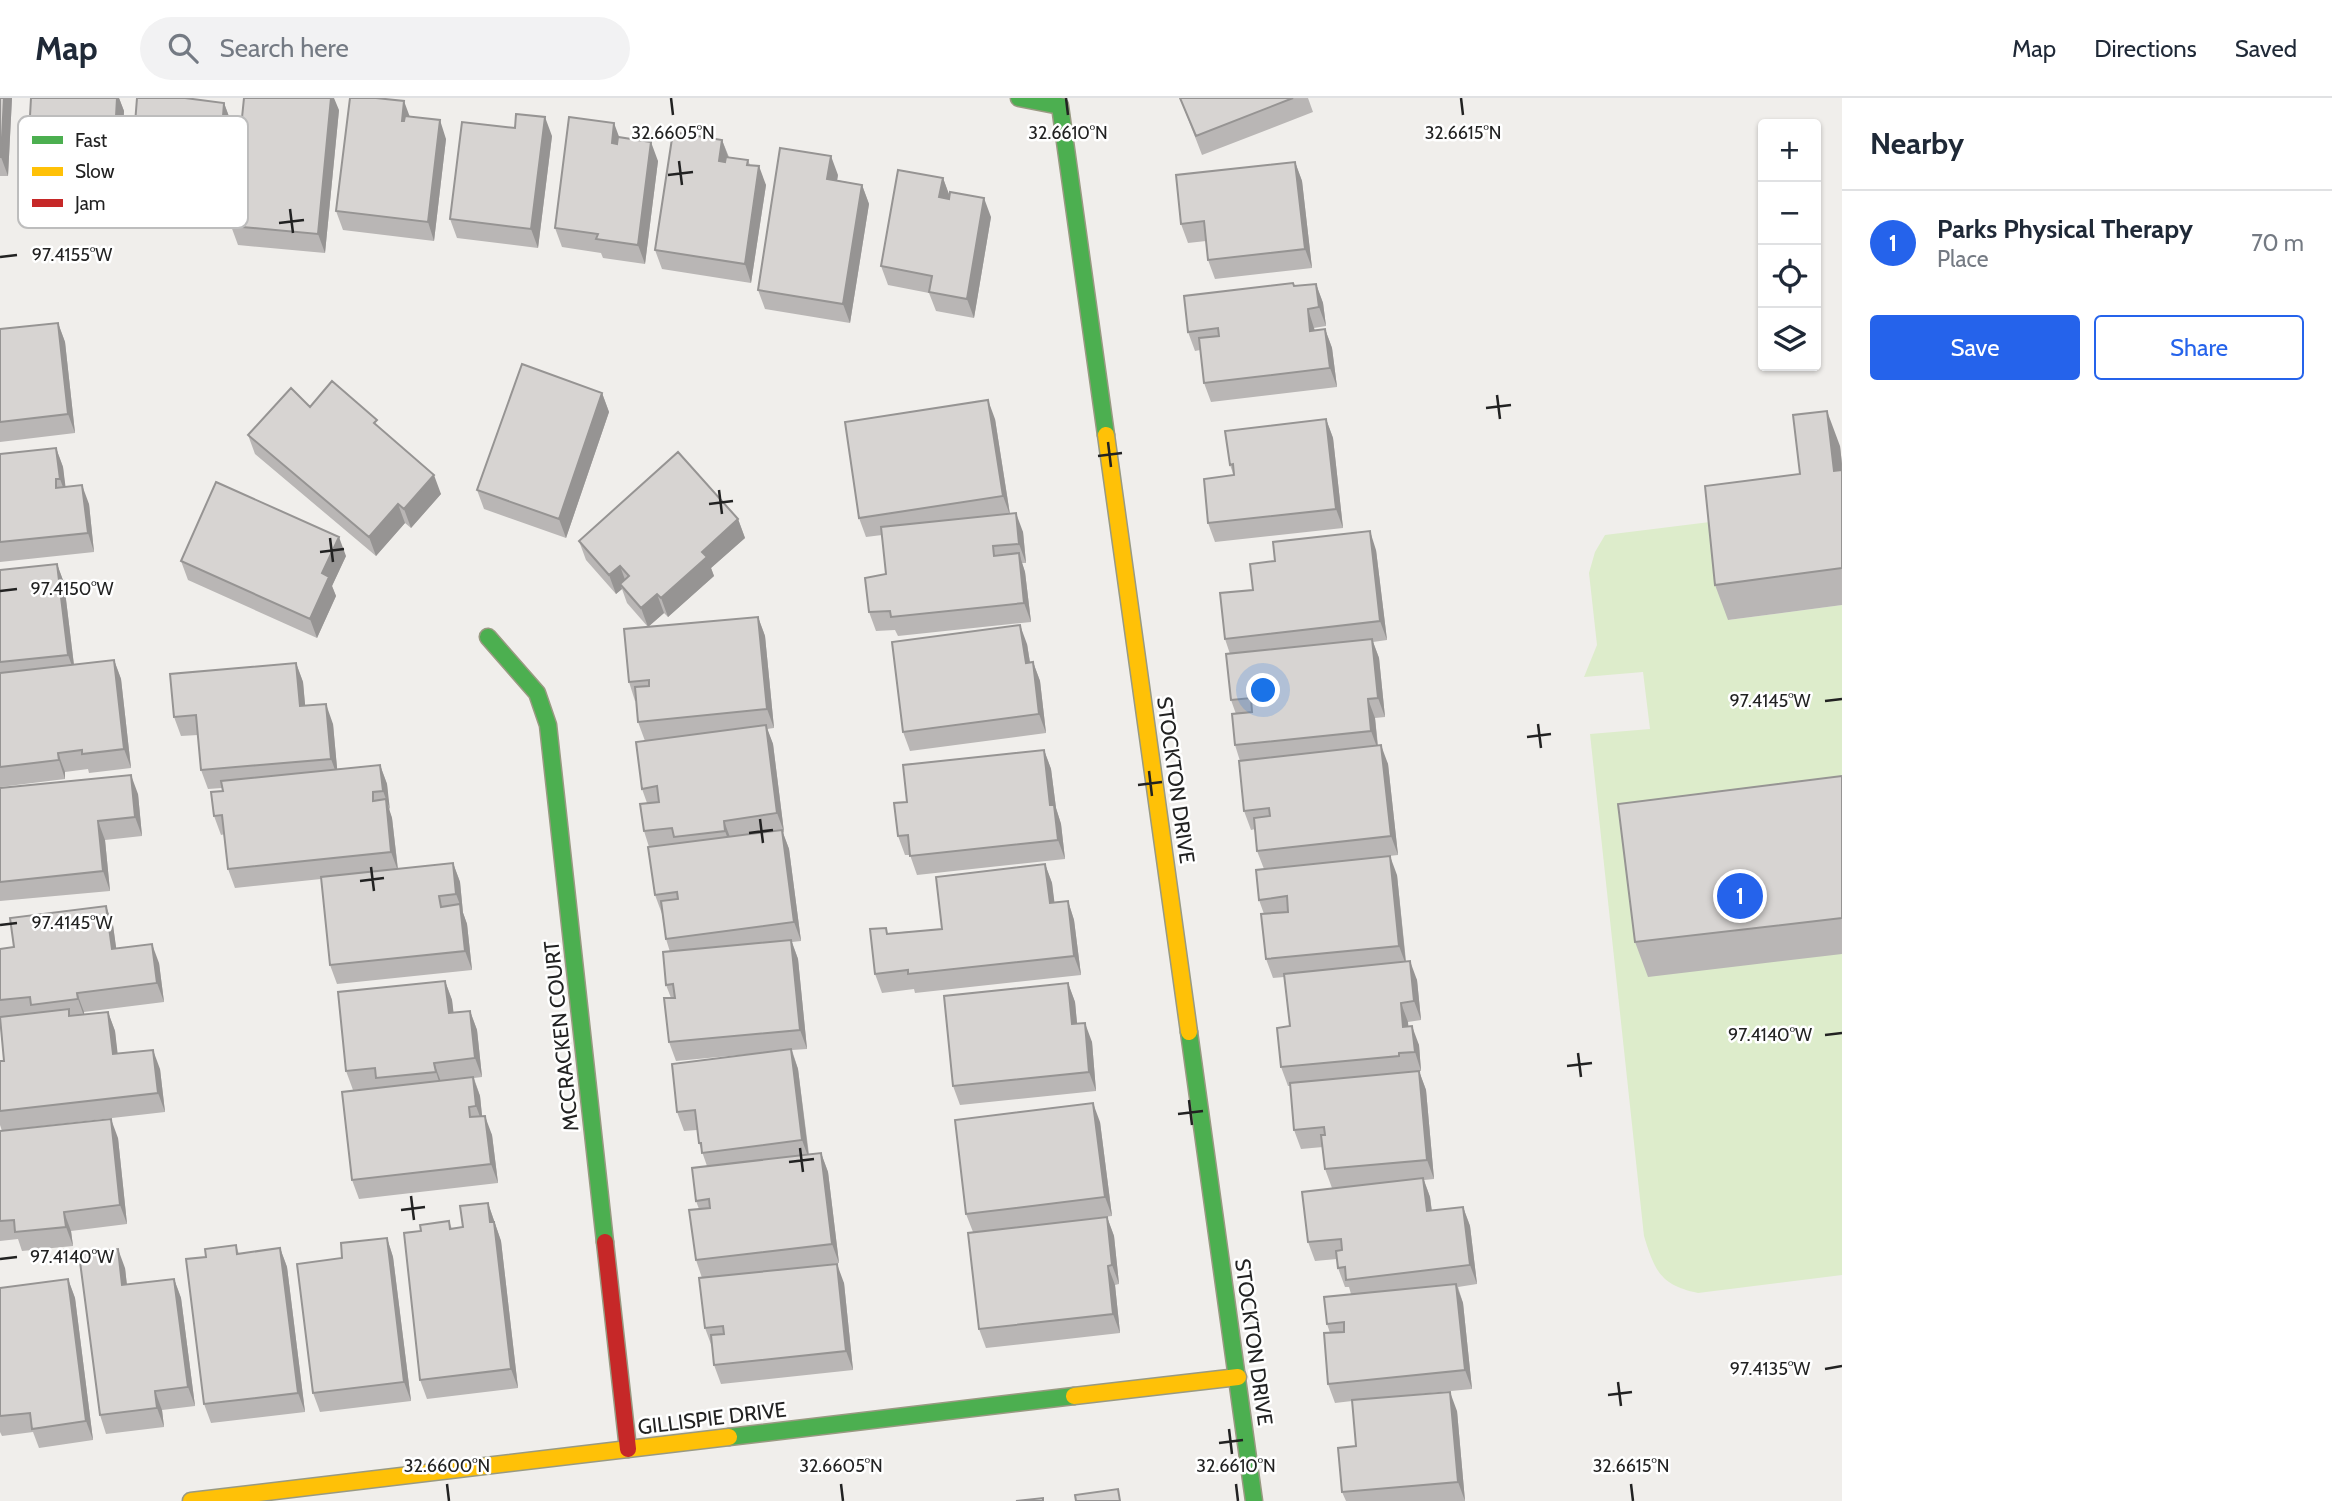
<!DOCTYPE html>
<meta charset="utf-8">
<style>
:root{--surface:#fff;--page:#f2f2f3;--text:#1f2937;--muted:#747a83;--line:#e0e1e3;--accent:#2563eb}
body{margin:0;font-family:Cabin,sans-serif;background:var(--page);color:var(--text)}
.controls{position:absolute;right:21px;top:21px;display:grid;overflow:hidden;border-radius:7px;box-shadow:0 2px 5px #0004}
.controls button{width:63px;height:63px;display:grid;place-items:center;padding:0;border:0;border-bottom:2px solid var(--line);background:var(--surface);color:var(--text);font:35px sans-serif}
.you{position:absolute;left:1264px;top:593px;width:24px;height:24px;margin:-18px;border:5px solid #fff;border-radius:50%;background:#1a73e8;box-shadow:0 0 0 10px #1a73e833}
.badge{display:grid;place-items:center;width:46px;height:46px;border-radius:50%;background:var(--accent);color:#fff;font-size:23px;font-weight:700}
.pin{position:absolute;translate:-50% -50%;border:4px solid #fff;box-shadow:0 2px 7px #0006}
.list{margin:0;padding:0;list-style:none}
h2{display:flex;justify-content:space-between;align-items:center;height:91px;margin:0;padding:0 28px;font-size:30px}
h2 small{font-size:23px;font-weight:400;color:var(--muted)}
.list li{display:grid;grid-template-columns:46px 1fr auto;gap:21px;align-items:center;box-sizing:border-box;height:105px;padding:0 28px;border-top:2px solid var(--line)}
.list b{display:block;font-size:26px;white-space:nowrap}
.list p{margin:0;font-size:23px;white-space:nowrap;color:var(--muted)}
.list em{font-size:23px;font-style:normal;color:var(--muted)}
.actions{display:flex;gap:14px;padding:21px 28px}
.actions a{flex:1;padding:16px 0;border:2px solid var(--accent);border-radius:7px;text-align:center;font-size:24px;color:var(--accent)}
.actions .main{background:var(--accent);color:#fff}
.icon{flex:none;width:38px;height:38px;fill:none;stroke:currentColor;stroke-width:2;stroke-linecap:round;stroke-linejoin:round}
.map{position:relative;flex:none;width:1842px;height:1403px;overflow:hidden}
header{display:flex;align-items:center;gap:42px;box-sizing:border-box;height:98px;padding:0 35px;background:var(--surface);border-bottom:2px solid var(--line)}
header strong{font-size:33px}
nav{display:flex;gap:38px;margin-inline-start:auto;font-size:24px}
.search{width:490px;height:63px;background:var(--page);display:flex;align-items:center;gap:18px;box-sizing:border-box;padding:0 24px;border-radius:38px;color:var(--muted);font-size:26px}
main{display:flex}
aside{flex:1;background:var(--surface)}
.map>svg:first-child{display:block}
</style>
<header>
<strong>Map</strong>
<div class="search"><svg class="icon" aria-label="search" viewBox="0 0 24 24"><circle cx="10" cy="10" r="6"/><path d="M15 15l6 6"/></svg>Search here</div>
<nav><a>Map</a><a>Directions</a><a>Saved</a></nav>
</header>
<main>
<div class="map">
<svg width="1842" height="1403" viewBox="0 0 1842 1403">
<rect width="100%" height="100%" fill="#f0eeeb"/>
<path fill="#ddeccb" d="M1718 423 1728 522 1842 507V1177L1698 1195C1661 1187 1655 1174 1644 1138L1590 636 1650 631 1643 574 1584 579 1597 547 1589 475 1595 454 1605 437Z"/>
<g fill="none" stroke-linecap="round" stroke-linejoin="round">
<defs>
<path id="fast" d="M1019 0 1060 8 1106 337
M488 539 537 595 548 627 605 1144
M1189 934 1254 1403
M729 1339 1074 1298"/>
<path id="slow" d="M1106 337 1189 934
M1074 1298 1238 1279
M191 1403 729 1339"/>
<path id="jam" d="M605 1144 628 1351"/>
</defs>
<use href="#fast" stroke="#999a82" stroke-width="19"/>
<use href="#slow" stroke="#999a82" stroke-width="19"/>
<use href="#jam" stroke="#999a82" stroke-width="19"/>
<use href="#fast" stroke="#4caf50" stroke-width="16"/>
<use href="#slow" stroke="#ffc107" stroke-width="16"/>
<use href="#jam" stroke="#c62828" stroke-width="16"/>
</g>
<path fill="#b9b6b5" d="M0 0H12L8 78H0Z
M31 0H119L124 13 118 131 32 126 25 107Z
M137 0H193V2L224 5 231 24 224 117 137 109 130 90Z
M1180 0H1308L1313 14 1202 57Z
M339 12 325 155 238 147 231 128Z
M410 18 446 41 434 143 343 132 336 113Z
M515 30 552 38 538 150 457 140 450 121Z
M619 39 658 63 645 166 603 160 601 155 562 149 555 130Z
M722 42 729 59 748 62 750 67 766 87 751 185 662 171 655 152Z
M1295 64 1302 83 1312 170 1215 181 1208 162 1206 143 1188 145 1181 126Z
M838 77 837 82 862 87 869 106 850 225 765 211 758 192Z
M943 80 949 97 991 119 974 220 936 213 929 195 888 187 881 168Z
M1316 186 1323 205 1326 228 1314 230 1315 232 1325 231 1332 250 1337 289 1211 304 1204 285 1200 252 1195 253 1188 234 1295 188Z
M58 225 65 244 75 335 0 344V231Z
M602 295 609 314 566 440 484 411 477 392Z
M310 309 380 330 441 396 411 430 405 425 376 458 255 356 248 337Z
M995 321 1010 416 1023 434 1026 465H1022L1025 474 1031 524 898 538 895 532 876 533 869 514 886 476 882 437 866 439 859 420Z
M1326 321 1333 340 1343 430 1215 444 1208 425 1234 378 1230 367Z
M1840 348 1842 366V507L1728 522 1715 487 1800 376Z
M56 350 63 369 65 389 89 406 94 454 0 464V356Z
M738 421 745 440 711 470 714 478 668 519 664 515 648 529 627 505 622 491 616 496 586 462 579 443Z
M1376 452 1387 542 1373 544 1379 560 1385 619 1375 620 1378 647 1388 666 1398 757 1300 768 1397 777 1406 863 1417 882 1421 922 1408 924V928L1419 947 1421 973 1406 974 1419 973 1426 992 1434 1081 1424 1082 1430 1099 1432 1113 1463 1109 1470 1128 1477 1186 1458 1189 1463 1205 1472 1291 1409 1297 1457 1313 1465 1403H1474H1346L1342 1394 1356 1348 1352 1303 1335 1305 1328 1286 1330 1235 1327 1226 1351 1196 1349 1189H1345L1338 1170 1337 1161 1315 1163 1308 1144 1366 1087 1332 1090 1325 1071 1323 1049 1301 1051 1294 1032 1290 988H1288L1281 969 1290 928 1284 879 1273 880 1266 861 1264 816 1259 802 1264 771 1257 753 1255 731 1251 732 1244 713 1240 663 1235 647 1236 616 1231 602 1230 556 1225 541 1253 492Z
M346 458 332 488 336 498 317 540 188 482 181 463Z
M57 466 64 485 74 567 114 562 121 581 131 670 89 675 88 671 65 674V681L0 689V472Z
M758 519 765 538 774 630 767 631 773 646 784 734 783 735 789 751 801 843 792 844 798 861 807 951 792 952 798 971 809 1056 821 1055 828 1074 839 1165 827 1167 844 1185 853 1272 721 1286 714 1267 712 1249 705 1230 702 1180 696 1162 699 1111 696 1103 707 1068 699 1045 697 1032 684 1033 677 1014 761 955 676 963 669 944 671 900 666 887 670 854 666 841 662 816 655 797 649 749 644 733 647 705 642 691 645 643 638 624 637 603H635L629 584Z
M1027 546 1030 564H1033L1040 583 1046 635 910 653 903 634Z
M296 565 303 584 305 608 333 626 337 671 380 667 387 686 389 712 392 720 398 771 453 765 460 784 463 815 467 826 472 872 337 886 330 867 321 781 235 790 228 771 225 736 221 737 214 718 223 693 222 690 208 691 201 672 198 637 181 638 174 619Z
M1044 652 1051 671 1056 710 1061 726 1065 761 917 777 910 757H905L898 738 907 704Z
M1842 678V856L1648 879 1635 844Z
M0 690 138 696 142 738 105 742 110 793 0 803Z
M1045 766 1052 785 1054 804 1068 803 1074 822 1081 877 915 895 914 891 882 895 875 876 888 835 942 831Z
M113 827 116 851 159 865 164 904 84 914V916L108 914 115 933 117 955 160 971 165 1014 24 1030 118 1040 127 1126 71 1133 73 1148 22 1153 18 1141 0 1143V1033H2L0 1027V963H4L0 925V851L14 849Z
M445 883 452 902 453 915 470 913 477 932 482 979 474 980 480 998 482 1018 492 1037 498 1085 359 1101 352 1082 380 990 353 992 346 973Z
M1068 885 1075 904 1077 926 1092 944 1096 993 960 1007 953 988Z
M1100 1024 1112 1118 1022 1129 1107 1119 1114 1138 1119 1186 1115 1187 1120 1235 986 1250 979 1231 973 1134 966 1116Z
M488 1105 501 1143 518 1290 427 1301 420 1282 449 1123 452 1131 463 1129Z
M387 1140 393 1159 411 1303 320 1314 313 1295 342 1160Z
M236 1147 239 1156 280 1150 287 1169 305 1314 211 1325 204 1306 206 1159Z
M125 1170 127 1187 174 1181 181 1200 195 1308 162 1312 164 1329 106 1336 100 1317Z
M68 1181 75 1200 93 1342 39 1350 33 1334 2 1338 0 1334V1190Z"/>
<path fill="#969493" d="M4 0H12L8 78 1 59Z
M117 0H119L124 13 118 131 111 112Z
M331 0H334L339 12 325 155 318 136Z
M404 3 411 22 402 23Z
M224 5 231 24 224 117 217 98Z
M545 19 552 38 538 150 531 131Z
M440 22 446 41 434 143 428 124Z
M614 25 621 44 619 64 612 45Z
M722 42 729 61 725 82 719 63Z
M651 44 658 63 645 166 638 147Z
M831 58 838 77 834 100 827 81Z
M1295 64 1302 83 1312 170 1305 151Z
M759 68 766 87 751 185 745 166Z
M943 80 950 99 946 118 939 99Z
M862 87 869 106 850 225 843 206Z
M984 100 991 119 974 220 967 201Z
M1316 186 1323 205 1326 228 1319 209Z
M1308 211 1314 230 1317 252 1310 233Z
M58 225 65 244 75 335 68 316Z
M1325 231 1332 250 1337 289 1330 270Z
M602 295 609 314 566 440 559 421Z
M988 302 995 321 1010 417 1003 398Z
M1827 313 1840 348 1842 366V393L1834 373Z
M1326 321 1333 340 1343 430 1336 411Z
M56 350 63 369 67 400 60 381Z
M434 377 441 396 411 430 404 411Z
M82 387 89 406 94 454 88 435Z
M398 406 405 425 376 458 369 439Z
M1016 415 1023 434 1026 465 1019 446Z
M738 421 745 440 711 470 714 478 668 519 661 500 702 454Z
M1370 433 1376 452 1387 542 1380 523Z
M339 439 346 458 332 488 336 498 317 540 310 521 322 475Z
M1019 455 1025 474 1031 524 1024 505Z
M57 466 64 485 75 576 68 557Z
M620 468 627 487 620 486 622 491 616 496 609 477Z
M657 496 664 515 648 529 641 510Z
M758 519 765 538 774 630 767 611Z
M1020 527 1027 546 1033 584 1026 565Z
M1372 541 1379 560 1385 619 1378 600Z
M114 562 121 581 131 670 124 651Z
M1033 564 1040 583 1046 635 1039 616Z
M296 565 303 584 307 627 300 608Z
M1368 601 1375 620 1378 652 1371 633Z
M326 606 333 626 338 680 331 661Z
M766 627 773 646 784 734 777 715Z
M1381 647 1388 666 1398 757 1391 738Z
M1044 652 1051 671 1056 710 1061 726 1065 761 1058 742 1050 707Z
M58 655 65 674V681L59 662Z
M380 667 387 686 390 712 383 693Z
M131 677 138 696 142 738 135 719Z
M386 701 392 720 398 773 391 754Z
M98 723 105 742 110 793 103 773Z
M724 723 731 742 732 752 725 733Z
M782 732 789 751 801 843 794 824Z
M1390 758 1397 777 1406 867 1399 848Z
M453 765 460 784 463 815 456 796Z
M1045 766 1052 785 1057 824 1050 805Z
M1068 803 1074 822 1081 877 1074 858Z
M460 806 467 826 472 872 465 853Z
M106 808 113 827 119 870 112 851Z
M791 842 798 861 807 951 800 932Z
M152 846 159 865 164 904 157 885Z
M1410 863 1417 882 1421 922 1414 903Z
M445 883 452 902 456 934 449 915Z
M1068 885 1075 904 1079 945 1072 926Z
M77 895 84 914 85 921 78 901Z
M1401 905 1408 924 1410 948 1403 929Z
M470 913 477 932 482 979 475 960Z
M108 914 115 933 120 975 113 956Z
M1085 925 1092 944 1096 993 1089 974Z
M1412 928 1419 947 1421 973 1415 954Z
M791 951 798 971 809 1061 802 1042Z
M153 952 160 971 165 1014 158 995Z
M434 965 441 984 442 993 436 974Z
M1419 973 1426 992 1434 1081 1427 1062Z
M473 979 480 998 483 1027 476 1008Z
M1093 1005 1100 1024 1112 1118 1105 1099Z
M485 1018 492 1037 498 1085 491 1066Z
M111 1021 118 1040 127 1126 120 1107Z
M821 1055 828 1074 839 1165 832 1146Z
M1423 1080 1430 1099 1434 1132 1427 1113Z
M488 1105 501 1143 518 1290 511 1271Z
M1463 1109 1470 1128 1477 1186 1470 1167Z
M64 1114 71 1133 73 1148 66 1129Z
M1107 1119 1114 1138 1119 1186 1112 1167Z
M387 1140 393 1159 411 1303 404 1284Z
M280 1150 287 1169 305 1314 298 1295Z
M118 1151 125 1170 129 1206 122 1187Z
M837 1166 844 1185 853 1272 846 1253Z
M1108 1168 1115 1187 1120 1235 1113 1216Z
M68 1181 75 1200 93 1342 86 1323Z
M174 1181 181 1200 195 1308 188 1289Z
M1456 1186 1463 1205 1472 1291 1465 1272Z
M155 1293 162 1312 164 1329 157 1310Z
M1450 1294 1457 1313 1465 1403 1458 1384Z"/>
<path fill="#d7d4d2" stroke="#969493" stroke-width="2" d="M0 0H4L1 59H0Z
M31 0H117L111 112 25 107Z
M137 0H185L224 5 217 98 130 90Z
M244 0H331L318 136 231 128Z
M350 0H376L404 3 402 23H404L405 18 440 22 428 124 336 113Z
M1180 0H1293L1196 38Z
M516 16 545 19 531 131 450 121 462 24 515 30Z
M569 19 614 25 612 45 617 46 618 39 651 44 638 147 596 141 598 136 555 130Z
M673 34 722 42 719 63 725 64 726 59 748 62 747 67 759 68 745 166 655 152Z
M780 50 831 58 827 81 862 87 843 206 758 192Z
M1295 64 1305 151 1208 162 1204 123 1181 126 1176 77Z
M898 72 943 80 939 99 949 101 950 94 984 100 967 201 929 194 932 178 881 168Z
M1293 185 1294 188 1316 186 1319 209 1308 211 1310 233 1325 231 1330 270 1204 285 1199 240 1219 238 1218 230 1188 234 1184 198Z
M58 225 68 316 0 324V231Z
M522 266 602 295 559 421 477 392Z
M332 283 377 322 374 325 434 377 404 411 398 406 369 439 248 337 291 290 310 309Z
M988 302 1003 398 859 420 845 324Z
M1827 313 1834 373 1842 372V470L1715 487 1705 388 1800 376 1793 317Z
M1326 321 1336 411 1208 425 1204 381 1234 377 1233 366 1230 367 1225 333Z
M56 350 60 381H56V390L82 387 88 435 0 444V356Z
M678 354 738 421 702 454 707 459 661 500 657 496 641 510 620 486 629 478 620 468 609 477 579 443Z
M216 384 339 439 322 475 329 479 310 521 181 463Z
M1016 415 1019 446 993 448 994 458 1019 455 1024 505 891 519 890 513 869 514 865 480 886 476 881 429Z
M1370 433 1380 523 1225 541 1220 495 1253 492 1250 466 1275 463 1273 444Z
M57 466 68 557 0 564V472Z
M758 519 767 611 638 624 635 589 649 588V582L629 584 624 531Z
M1020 527 1026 565 1033 564 1039 616 903 634 892 544Z
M1372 541 1378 600 1368 601 1371 633 1235 647 1232 616 1252 614 1251 600 1231 602 1226 556Z
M114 562 124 651 82 656V652L58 655 59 662 0 669V575Z
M296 565 300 608 326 606 331 661 201 672 196 617 174 619 170 576Z
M766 627 777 715 724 723 725 733 674 739 672 730 644 733 640 706 659 704 657 688 642 691 636 644Z
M1381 647 1391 738 1257 753 1254 720 1270 718 1269 710 1244 713 1239 663Z
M1044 652 1050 707H1054L1058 742 910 758 908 737 898 738 894 705 907 704 903 667Z
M380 667 383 693 373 694V703L386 701 391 754 228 771 222 717 214 718 211 694 223 693 221 683Z
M131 677 135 719 98 723 103 773 0 784V690Z
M1842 678V820L1635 844 1618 706Z
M782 732 794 824 666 841 661 803 678 801 677 794 655 797 648 749Z
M1390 758 1399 848 1266 861 1261 816 1288 814 1287 798 1259 802 1256 772Z
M453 765 456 796 439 798 441 809 460 806 465 853 330 867 321 779Z
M1045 766 1050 805 1068 803 1074 858 908 876V872L875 876 870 831 886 830 887 836 942 831 936 779Z
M106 808 112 851 152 846 157 885 77 895 78 901 31 907 30 899 0 902V851L14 849 10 820Z
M791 842 800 932 669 944 664 900H675L673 886 666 887 663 854Z
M1410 863 1414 903 1401 905 1403 929 1412 928 1415 954 1399 955V958L1281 969 1277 930 1290 928 1284 876Z
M445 883 449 915 470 913 475 960 434 965 436 974 376 980 375 970 346 973 338 894Z
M1068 885 1072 926 1085 925 1089 974 953 988 944 898Z
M69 911V918L108 914 113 956 153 952 158 995 0 1013V963H4L0 919Z
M791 951 802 1042 702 1055 701 1045H699L695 1012 677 1014 672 966Z
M1419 973 1427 1062 1325 1071 1321 1037H1325L1324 1029 1294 1032 1290 985Z
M473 979 476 1008 469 1009 470 1019 485 1018 491 1066 352 1082 342 994Z
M1093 1005 1105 1099 966 1116 955 1022Z
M111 1021 120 1107 64 1114 66 1129 15 1134 14 1122 0 1123V1033Z
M821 1055 832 1146 696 1162 689 1112 710 1110 709 1101 696 1103 692 1070Z
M1423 1080 1427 1113 1463 1109 1470 1167 1346 1182 1345 1169 1338 1170 1336 1153 1342 1152 1341 1141 1308 1144 1302 1094Z
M488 1105 490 1124H494L511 1271 420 1282 404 1135 421 1133 420 1127 449 1123 450 1131 463 1129 460 1108Z
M1107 1119 1112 1167 1108 1168 1113 1216 979 1231 968 1135Z
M387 1140 404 1284 313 1295 297 1166 342 1160 341 1145Z
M236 1147 237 1156 280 1150 298 1295 204 1306 186 1161 206 1159 205 1151Z
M118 1151 122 1187 174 1181 188 1289 155 1293 157 1310 100 1317 79 1156Z
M837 1166 846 1253 714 1267 711 1237 724 1236 723 1228 705 1230 699 1180Z
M68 1181 86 1323 32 1331 30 1315 0 1318V1190Z
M1456 1186 1465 1272 1328 1286 1324 1235 1344 1234V1224L1327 1226 1324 1199Z
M1450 1294 1458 1384 1342 1394 1338 1350 1356 1348 1352 1302Z
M1118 1391 1120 1403H1076L1075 1397Z
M1043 1400V1403H1016Z"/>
<path fill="none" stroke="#222" stroke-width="2.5" d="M671 0 673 17M1066 0 1068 17M1461 0 1463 17M679 63 682 87M668 77 693 74M290 111 293 135M279 125 304 122M0 159 17 157M1497 297 1500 321M1486 310 1511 307M1108 344 1111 369M1098 358 1122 355M719 392 722 416M709 406 733 403M330 440 333 464M320 454 344 451M0 493 17 491M1825 603 1842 601M1538 626 1541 650M1527 639 1551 636M1149 673 1152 698M1138 687 1162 684M760 721 763 745M749 735 773 732M371 769 374 793M360 783 384 780M0 827 17 825M1825 937 1842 935M1578 955 1581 979M1567 968 1592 965M1189 1002 1192 1027M1178 1016 1203 1013M800 1050 803 1074M789 1064 814 1061M411 1098 414 1122M401 1112 425 1109M0 1161 17 1159M1825 1271 1842 1268M1618 1284 1621 1308M1608 1297 1632 1294M1229 1331 1232 1356M1219 1345 1243 1342M447 1386 449 1403M841 1386 843 1403M1236 1386 1238 1403M1631 1386 1633 1403"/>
<g text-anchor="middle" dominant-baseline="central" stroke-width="5" stroke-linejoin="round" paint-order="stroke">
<g font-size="21" fill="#222" stroke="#fff">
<text transform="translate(1176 682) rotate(82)">STOCKTON DRIVE</text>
<text transform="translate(561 938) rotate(-96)">MCCRACKEN COURT</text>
<text transform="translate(1254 1244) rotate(82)">STOCKTON DRIVE</text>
<text transform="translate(712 1320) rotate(-7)">GILLISPIE DRIVE</text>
</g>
</g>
<rect x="18" y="18" width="230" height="112" rx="10" fill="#fff" stroke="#bdbdbd" stroke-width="2"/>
<rect x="32" y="38" width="31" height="8" fill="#4caf50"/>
<rect x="32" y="69" width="31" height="9" fill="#ffc107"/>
<rect x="32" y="101" width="31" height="8" fill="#c62828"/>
<g font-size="19" fill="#222">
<text x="75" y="49">Fast</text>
<text x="75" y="80">Slow</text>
<text x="75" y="112">Jam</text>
</g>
<g font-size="18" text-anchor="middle" fill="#222" stroke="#fff" stroke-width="5" stroke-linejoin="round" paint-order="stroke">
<text x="673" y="41">32.6605°N</text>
<text x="1068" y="41">32.6610°N</text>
<text x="1463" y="41">32.6615°N</text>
<text x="72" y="163">97.4155°W</text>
<text x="72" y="497">97.4150°W</text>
<text x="1770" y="609">97.4145°W</text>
<text x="72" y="831">97.4145°W</text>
<text x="1770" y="943">97.4140°W</text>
<text x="72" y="1165">97.4140°W</text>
<text x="1770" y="1277">97.4135°W</text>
<text x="447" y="1374">32.6600°N</text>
<text x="841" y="1374">32.6605°N</text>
<text x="1236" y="1374">32.6610°N</text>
<text x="1631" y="1374">32.6615°N</text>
</g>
</svg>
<div class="controls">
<button>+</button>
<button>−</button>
<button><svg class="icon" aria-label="locate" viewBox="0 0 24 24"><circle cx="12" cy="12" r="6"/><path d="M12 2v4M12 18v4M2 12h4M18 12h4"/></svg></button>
<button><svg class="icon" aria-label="layers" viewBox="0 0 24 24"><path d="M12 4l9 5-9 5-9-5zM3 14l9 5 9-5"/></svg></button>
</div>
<div class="you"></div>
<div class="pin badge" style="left:1740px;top:798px">1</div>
</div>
<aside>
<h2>Nearby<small></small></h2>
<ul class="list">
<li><span class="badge">1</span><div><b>Parks Physical Therapy</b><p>Place</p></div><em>70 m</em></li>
</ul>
<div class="actions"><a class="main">Save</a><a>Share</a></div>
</aside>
</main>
